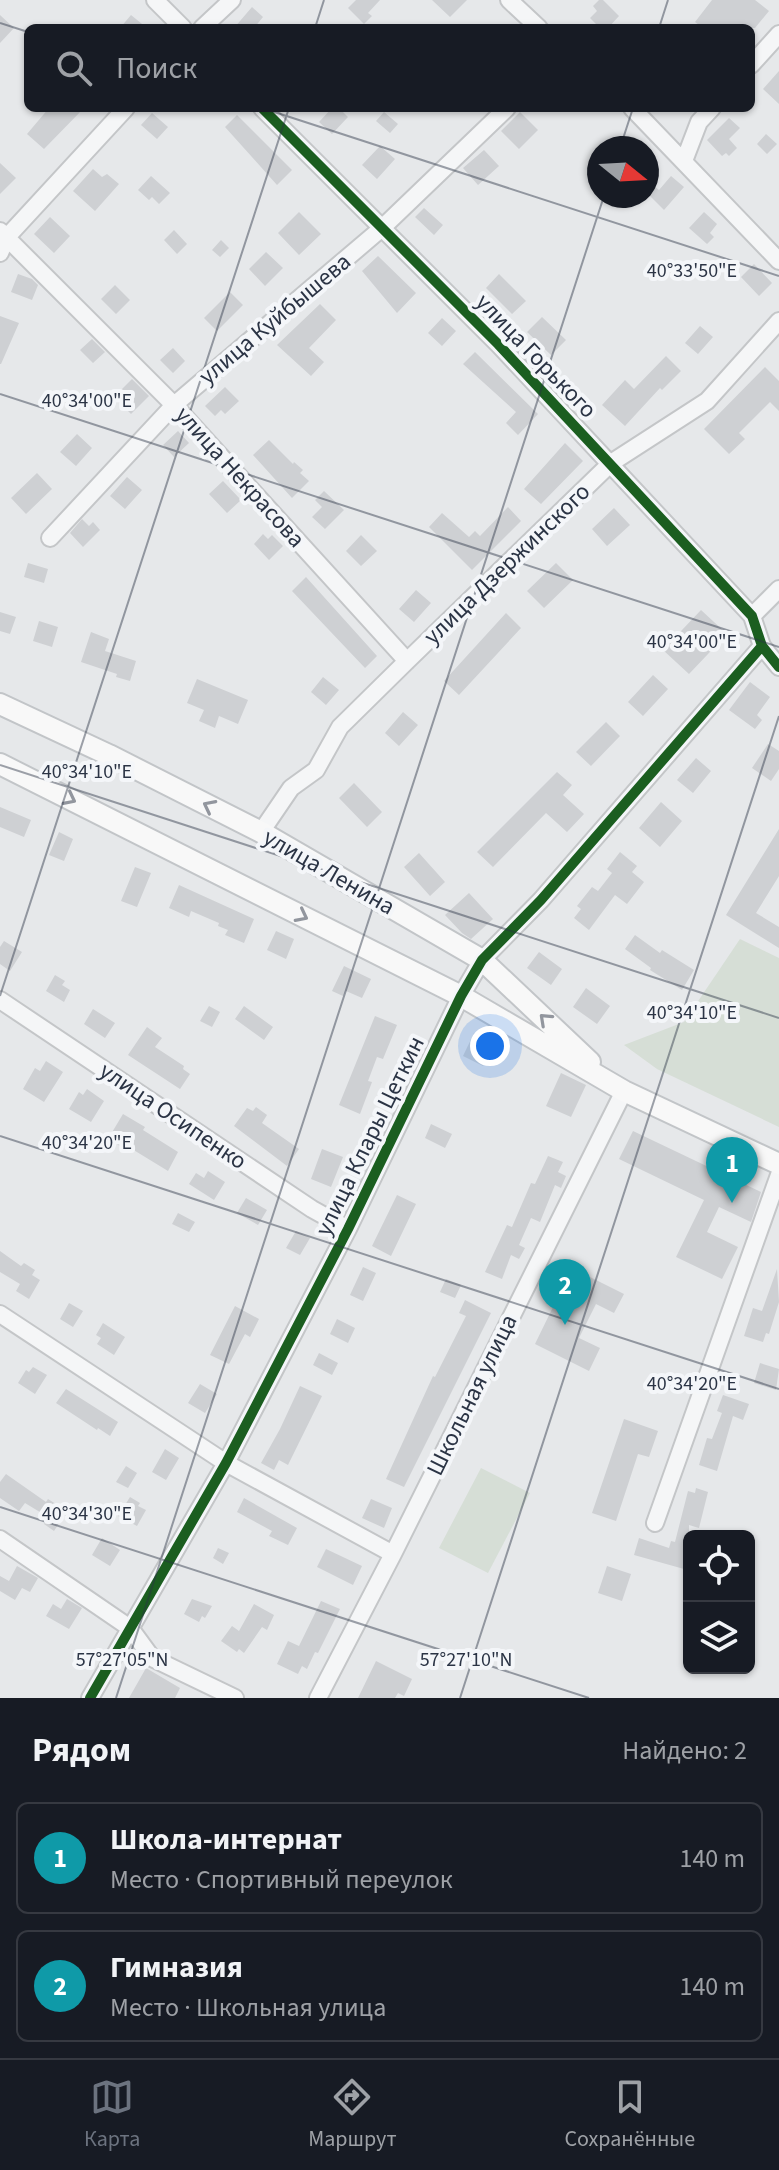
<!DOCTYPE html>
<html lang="ru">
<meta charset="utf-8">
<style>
:root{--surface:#171b24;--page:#242831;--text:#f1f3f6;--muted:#9ea1a6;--line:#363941;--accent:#6c737f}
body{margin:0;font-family:"Source Sans 3",sans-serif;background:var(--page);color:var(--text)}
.controls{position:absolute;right:24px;bottom:24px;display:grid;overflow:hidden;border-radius:12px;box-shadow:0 2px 6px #0004}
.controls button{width:72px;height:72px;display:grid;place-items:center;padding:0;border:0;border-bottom:2px solid var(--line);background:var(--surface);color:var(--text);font:40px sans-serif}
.compass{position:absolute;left:587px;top:136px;width:72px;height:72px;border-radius:50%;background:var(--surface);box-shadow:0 2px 6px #0004;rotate:108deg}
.you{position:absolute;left:490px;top:1046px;width:28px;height:28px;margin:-20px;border:6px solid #fff;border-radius:50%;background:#1a73e8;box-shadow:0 0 0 12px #1a73e833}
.badge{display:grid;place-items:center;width:52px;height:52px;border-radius:50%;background:var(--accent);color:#fff;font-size:26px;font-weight:700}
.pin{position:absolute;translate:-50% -66px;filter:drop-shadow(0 2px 4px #0008)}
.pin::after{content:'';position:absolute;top:42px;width:28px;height:24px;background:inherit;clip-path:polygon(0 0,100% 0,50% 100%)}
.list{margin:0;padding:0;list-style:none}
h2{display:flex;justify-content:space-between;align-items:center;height:104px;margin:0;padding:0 32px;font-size:34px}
h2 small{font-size:26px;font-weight:400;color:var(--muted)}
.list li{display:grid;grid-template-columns:52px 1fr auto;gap:24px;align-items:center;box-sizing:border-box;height:112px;margin:0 16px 16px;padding:0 16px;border:2px solid var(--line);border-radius:12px}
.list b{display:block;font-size:30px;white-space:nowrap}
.list p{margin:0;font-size:26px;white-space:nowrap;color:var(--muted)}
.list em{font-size:26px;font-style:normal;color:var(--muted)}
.icon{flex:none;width:44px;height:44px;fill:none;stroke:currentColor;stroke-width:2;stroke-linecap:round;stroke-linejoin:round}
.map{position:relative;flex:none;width:779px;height:1698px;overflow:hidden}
.search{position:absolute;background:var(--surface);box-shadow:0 2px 6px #0004;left:24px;right:24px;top:24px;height:88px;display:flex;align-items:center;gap:20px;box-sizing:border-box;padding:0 28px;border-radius:12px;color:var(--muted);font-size:30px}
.sheet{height:360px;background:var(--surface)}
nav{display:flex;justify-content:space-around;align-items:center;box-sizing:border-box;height:112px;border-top:2px solid var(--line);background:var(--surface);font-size:22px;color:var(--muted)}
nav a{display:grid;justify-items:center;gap:4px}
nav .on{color:var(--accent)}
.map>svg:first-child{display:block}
</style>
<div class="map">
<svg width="779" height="1698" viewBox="0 0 779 1698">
<rect width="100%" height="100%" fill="#e6e8ea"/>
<path fill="#d6ded6" d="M740 939 779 958V1127L657 1069 624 1045 684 1022Z
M481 1468 530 1493 488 1573 439 1548Z"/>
<path fill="#ced0d3" d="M356 0H380L368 13 372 16 364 24 348 8Z
M432 0H467L450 17Z
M599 0H603L619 16 608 28H600L590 18 597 11 593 6Z
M712 0H755L769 11 755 28H703L695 22Z
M252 7 263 17 254 28H234Z
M0 15 14 28 0 43Z
M131 15 147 28H120Z
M779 71V104L763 89Z
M49 108H84L44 149 27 134Z
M332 108H339L348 117 332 134 319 122Z
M384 112 398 124 390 133 376 121Z
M520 112 538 130 519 149 501 131Z
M152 113 168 127 157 139 141 125Z
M237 115 292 170 277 185 225 127Z
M729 118 740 128 729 139 737 148 729 156 726 153 722 156 707 140Z
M766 134 777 144 767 154 757 144Z
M380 146 395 159 377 179 362 165Z
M484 150 499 166 478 185 463 168Z
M0 163 16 178 0 194Z
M93 169 102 177 107 174 119 184 95 211 73 191Z
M151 176 170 193 159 204 152 197 149 200 138 190Z
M671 176 684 187 664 210 647 193 654 186 659 190Z
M424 208 443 225 434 235 415 217Z
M299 212 321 234 299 255 278 233Z
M704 212 717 224 710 233 714 237 707 244 689 228Z
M50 217 70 236 54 253 34 234Z
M174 230 187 244 177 254 164 240Z
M221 240 229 248 220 257 212 250Z
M266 252 283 268 265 286 249 269Z
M378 256 416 293 397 313 362 271Z
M754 264 772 283 759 296 741 277Z
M18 274 32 279 38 285 32 300 11 292Z
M499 274 526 301 512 314 486 288Z
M115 285 130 300 116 314 101 299Z
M230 292 243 305 217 331 204 318Z
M320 304 336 320 309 348 324 362 311 376 277 345Z
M0 316 19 323 1 364H0Z
M542 317 566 340 551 355 527 332Z
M442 318 456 331 442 346 428 333Z
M700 326 713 337 698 354 685 343Z
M92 339 105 352 93 363 80 350Z
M173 348 185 361 173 373 160 360Z
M475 352 538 414 518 435 506 423 516 412 463 364Z
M666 356 681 371 662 390 660 388 625 426 602 405 625 380 634 389Z
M765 367 779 381V411L770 402 739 433 745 439 729 454 704 429Z
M132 379 149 396 131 414 114 397Z
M225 387 239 401 225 414 221 410 215 416 205 406Z
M178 431 189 443 174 457 163 445Z
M77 434 92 448 76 466 60 452Z
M269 440 293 464 294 462 303 470 300 473 309 481 292 498 253 455Z
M565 443 583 461 541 504 524 489Z
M37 473 52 489 26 514 11 498Z
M127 477 142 490 125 509 110 496Z
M223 481 241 500 227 513 209 494Z
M324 491 344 510 325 529 312 517 322 507 315 500Z
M508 507 521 521 472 570 429 527 442 513 469 537 475 531 480 536Z
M614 508 630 525 607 546 592 529Z
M82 519 89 526 93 522 100 530 83 547 70 533Z
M263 534 268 539 272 535 283 546 269 560 254 544Z
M361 535 377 551 361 566 346 551Z
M28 563 48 569 44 583 24 577Z
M556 563 573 580 544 608 527 591Z
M306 577 377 656 365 668 292 591Z
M416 590 431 603 414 622 399 609Z
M701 610 727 634 689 674 663 650Z
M0 612 16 617 10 634 0 631Z
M506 613 521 628 459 695 444 681Z
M39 621 58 627 52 647 33 641Z
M91 632 109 639 105 651 136 661 130 681 116 677 117 674 81 662Z
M653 675 668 689 643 716 628 702Z
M323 677 339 690 326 705 311 692Z
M197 679 248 700 238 724 219 716 215 728 199 721 204 710 187 703Z
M750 682 770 697 757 715 762 720 755 729 729 710Z
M403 712 418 725 399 746 385 733Z
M606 722 620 736 591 766 576 752Z
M768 744 779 751V769L771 781 752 768Z
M696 758 711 771 693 793 677 780Z
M557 772 572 785 563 795 584 814 567 832 546 813 493 867 477 852Z
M354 783 382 812 367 827 339 798Z
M661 802 682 821 660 847 639 828Z
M0 807 31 820 24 837 0 827Z
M779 829V876L756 913 779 927V948L726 915Z
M59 832 73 839 64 861 49 855Z
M620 852 637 866 632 872 644 882 627 904 615 895 589 930 574 918 581 909 577 906 592 887 598 891 612 873 607 869Z
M419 853 445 882 430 896 404 867Z
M135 867 151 873 137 907 121 901Z
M179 885 254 919 244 943 225 935 228 930 218 926 219 923 191 911 189 917 169 908Z
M469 893 493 919 471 939 462 933 445 915Z
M276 931 294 939 286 959 267 950Z
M635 935 660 953 662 950 694 970 682 990 650 970 651 968 625 949Z
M4 941 22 952 10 971 0 964V947Z
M539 952 562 969 551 985 527 968Z
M344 966 371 979 362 998 346 991 343 996 332 991Z
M55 975 65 981 62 985 70 990 64 1002 46 991Z
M586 988 610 1006 597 1024 573 1007Z
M209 1006 220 1012 212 1027 200 1021Z
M244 1006 273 1027 264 1040 235 1019Z
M93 1009 115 1023 105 1038 84 1024Z
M375 1016 397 1025 383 1059 377 1057 368 1081 372 1082 360 1114 339 1105Z
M147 1027 162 1038 155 1047 184 1066 183 1069 190 1074 180 1089 128 1055Z
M474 1033 494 1043 483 1066 463 1056Z
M46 1061 63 1072 44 1102 23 1089 35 1068 40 1071Z
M561 1073 586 1085 571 1117 546 1106Z
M87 1089 104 1101 91 1122 69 1109 79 1092 83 1095Z
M256 1107 267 1115 262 1123 299 1149 287 1166 234 1126 247 1108 253 1111Z
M123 1114 145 1127 143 1130 178 1152 168 1171 132 1149 130 1152 108 1139Z
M431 1124 452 1134 445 1148 425 1138Z
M633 1131 761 1192 751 1222 719 1207 707 1232 738 1247 722 1279 676 1257 704 1200 619 1159Z
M322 1149 343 1157 331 1187 311 1179Z
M548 1156 563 1162 558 1172 566 1176 561 1188 555 1185 540 1222 531 1218 519 1245 525 1248 519 1259 511 1255 502 1279 485 1272 507 1225 512 1227 531 1183 535 1184Z
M208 1171 225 1182 214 1200 189 1184 196 1173 204 1178Z
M397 1195 416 1204 391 1256 372 1246Z
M246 1198 267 1210 258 1225 237 1213Z
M178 1213 195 1222 189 1232 172 1224Z
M296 1231 310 1238 300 1255 286 1248Z
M0 1251 21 1266 24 1263 35 1270 32 1275 40 1280 29 1299 16 1291 20 1284 0 1272Z
M363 1267 376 1273 363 1301 350 1295Z
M572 1268 624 1294 614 1313 596 1304 579 1338 600 1348 589 1371 535 1344Z
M777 1269 779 1302 769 1334 766 1333 763 1342 744 1336 753 1308 762 1311Z
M446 1279 461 1285 455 1298 440 1292Z
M465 1300 491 1313 404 1487 386 1479 433 1376 435 1377 466 1316 459 1313Z
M69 1303 83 1311 73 1327 60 1319Z
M235 1306 259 1319 250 1337 245 1334 229 1364 210 1355Z
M337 1319 355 1328 348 1343 330 1334Z
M103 1323 125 1337 114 1355 97 1344 101 1338 96 1335Z
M319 1353 338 1363 332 1375 313 1365Z
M760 1363 779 1369 776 1390 754 1383Z
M33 1367 47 1375 35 1394 18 1383 26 1370 29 1372Z
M200 1384 217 1394 205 1413 188 1403Z
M300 1386 322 1396 288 1465 279 1460 274 1470 261 1463 280 1429Z
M66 1389 118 1422 110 1436 98 1428 97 1430 56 1403Z
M723 1395 749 1404 743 1420 733 1416 717 1471 699 1465 707 1438 712 1439 722 1413 717 1411Z
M624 1419 658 1431 649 1457 638 1454 616 1521 592 1513Z
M165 1449 179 1458 166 1480 152 1472Z
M126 1466 137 1473 128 1488 116 1482Z
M6 1474 46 1502 48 1499 67 1511 54 1531 44 1524 48 1517 25 1503 19 1511 0 1498V1482Z
M696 1488 708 1492 699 1528 689 1525V1553L684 1569 634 1555 639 1538 669 1548 671 1541 675 1542 688 1491 695 1493Z
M130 1497 140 1503 138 1506 146 1510 137 1526 118 1516Z
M244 1498 297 1528 288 1545 269 1536 272 1531 237 1512Z
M371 1499 392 1508 384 1528 362 1518Z
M102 1538 120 1550 110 1566 92 1555Z
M218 1548 229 1553 223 1564 213 1558Z
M326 1549 362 1566 353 1585 317 1567Z
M17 1566 38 1578 30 1592 22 1588 15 1600 0 1591V1576L9 1581Z
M607 1566 631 1574 622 1601 598 1593Z
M67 1599 82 1608 69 1629 46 1616 53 1604 61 1609Z
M192 1599 212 1606 205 1618 202 1616 199 1622 184 1614Z
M321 1601 340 1609 318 1653 315 1652 307 1669 302 1666 298 1674 277 1664 288 1641 299 1646Z
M254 1604 274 1615 267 1630 262 1627 244 1653 239 1649 237 1652 221 1641 232 1626 239 1631Z
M376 1661 412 1679 404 1696 398 1693 395 1698H358Z
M146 1668 180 1688 175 1698H129Z"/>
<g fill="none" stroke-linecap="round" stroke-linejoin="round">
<defs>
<path id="minor" d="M155 0 183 28
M509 0 539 28
M202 28 232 0
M751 65 779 34
M262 108 498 344 752 616 762 646 779 667
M632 108 779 261
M684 161 699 122 712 108
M0 231 174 405 407 661
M0 253 7 237 126 108
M50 538 174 405 382 228 507 108
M752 616 779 589
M261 832 291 788 316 770 340 727 407 661 611 463 707 401 779 321
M0 1000 312 1209 348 1229
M0 1314 226 1463 393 1554
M655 1523 779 1175
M0 1539 130 1628 152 1658 235 1698
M90 1698 226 1463 348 1229 461 996 482 960 541 900 762 646
M318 1698 393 1554 624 1091"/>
<path id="major" d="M0 704 109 755 261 832 482 960 590 1062
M0 764 461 996 624 1091 779 1164"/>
</defs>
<use href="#minor" stroke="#c4c6c8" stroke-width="20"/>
<use href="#major" stroke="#c2c5c8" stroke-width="24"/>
<use href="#minor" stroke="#f5f6f7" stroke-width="16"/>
<use href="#major" stroke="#f8f8f8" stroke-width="20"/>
<defs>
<path id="cycleway" d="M262 108 498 344 752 616 762 646 779 667
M90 1698 226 1463 348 1229 461 996 482 960 541 900 762 646"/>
</defs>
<use href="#cycleway" stroke="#f4f6f9" stroke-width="15"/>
<use href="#cycleway" stroke="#1b5e20" stroke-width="10"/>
</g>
<defs><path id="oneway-chevron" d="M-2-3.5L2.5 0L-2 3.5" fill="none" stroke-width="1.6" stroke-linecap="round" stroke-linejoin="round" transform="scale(2)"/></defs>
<g stroke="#92969e">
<use href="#oneway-chevron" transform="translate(70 799) rotate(27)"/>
<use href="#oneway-chevron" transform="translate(209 806) rotate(-153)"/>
<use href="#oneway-chevron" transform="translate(302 916) rotate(27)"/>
<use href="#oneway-chevron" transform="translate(545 1019) rotate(-137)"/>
</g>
<path fill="none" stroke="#2b3445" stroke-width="2" stroke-opacity="0.45" d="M0 23 28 32M315 28 324 0M659 28 668 0M262 108 779 276M620 148 633 108M0 394 779 647M0 765 779 1018M0 996 289 108M0 1136 779 1389M0 1507 589 1698M116 1698 604 196M460 1698 779 716"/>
<g text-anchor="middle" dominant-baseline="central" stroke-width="8" stroke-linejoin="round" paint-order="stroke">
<g font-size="24" fill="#2b3445" stroke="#f4f6f9">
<text transform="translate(275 319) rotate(-40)">улица Куйбышева</text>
<text transform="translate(536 356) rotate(46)">улица Горького</text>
<text transform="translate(240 477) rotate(48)">улица Некрасова</text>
<text transform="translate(507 564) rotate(-44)">улица Дзержинского</text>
<text transform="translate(329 872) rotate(30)">улица Ленина</text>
<text transform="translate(173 1116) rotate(34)">улица Осипенко</text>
<text transform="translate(370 1136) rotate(-64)">улица Клары Цеткин</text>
<text transform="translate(472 1395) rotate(-64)">Школьная улица</text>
</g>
</g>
<g font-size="20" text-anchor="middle" fill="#2b3445" stroke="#f4f6f9" stroke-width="8" stroke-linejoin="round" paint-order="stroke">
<text x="692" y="277">40°33'50"E</text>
<text x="87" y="407">40°34'00"E</text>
<text x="692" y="648">40°34'00"E</text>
<text x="87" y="778">40°34'10"E</text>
<text x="692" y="1019">40°34'10"E</text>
<text x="87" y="1149">40°34'20"E</text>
<text x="692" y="1390">40°34'20"E</text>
<text x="87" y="1520">40°34'30"E</text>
<text x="122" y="1666">57°27'05"N</text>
<text x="466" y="1666">57°27'10"N</text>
</g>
</svg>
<div class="controls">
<button><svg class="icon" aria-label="locate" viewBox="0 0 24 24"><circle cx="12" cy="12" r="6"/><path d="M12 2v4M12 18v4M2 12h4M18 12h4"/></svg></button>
<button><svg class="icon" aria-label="layers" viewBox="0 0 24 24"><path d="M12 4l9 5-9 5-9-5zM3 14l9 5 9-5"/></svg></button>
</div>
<svg class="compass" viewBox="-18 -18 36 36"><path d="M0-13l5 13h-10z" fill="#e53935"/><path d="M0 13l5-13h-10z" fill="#9ea1a6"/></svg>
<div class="you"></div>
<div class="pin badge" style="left:732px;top:1203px;background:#0f9aa8">1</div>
<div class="pin badge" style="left:565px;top:1325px;background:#0f9aa8">2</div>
<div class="search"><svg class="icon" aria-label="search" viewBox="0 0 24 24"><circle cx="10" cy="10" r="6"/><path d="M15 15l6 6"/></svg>Поиск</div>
</div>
<section class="sheet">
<h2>Рядом<small>Найдено: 2</small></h2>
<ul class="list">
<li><span class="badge" style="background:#0f9aa8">1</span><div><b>Школа-интернат</b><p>Место · Спортивный переулок</p></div><em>140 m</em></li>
<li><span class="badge" style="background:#0f9aa8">2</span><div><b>Гимназия</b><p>Место · Школьная улица</p></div><em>140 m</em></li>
</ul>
</section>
<nav>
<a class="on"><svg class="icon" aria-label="map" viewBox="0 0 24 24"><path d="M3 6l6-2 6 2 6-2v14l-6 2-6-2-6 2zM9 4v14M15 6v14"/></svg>Карта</a>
<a><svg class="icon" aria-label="directions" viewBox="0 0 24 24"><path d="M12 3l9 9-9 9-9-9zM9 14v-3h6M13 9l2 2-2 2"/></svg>Маршрут</a>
<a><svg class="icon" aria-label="saved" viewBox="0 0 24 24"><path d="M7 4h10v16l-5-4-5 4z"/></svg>Сохранённые</a>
</nav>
